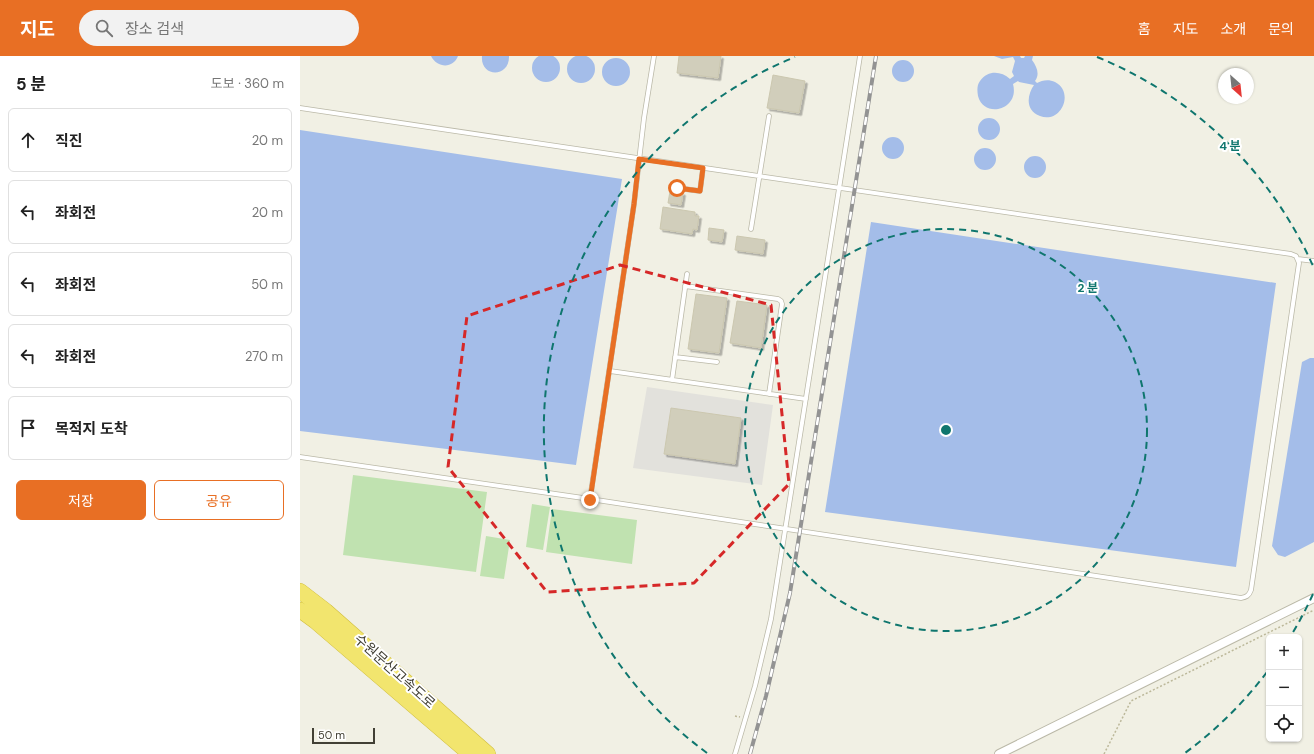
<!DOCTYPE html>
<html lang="ko">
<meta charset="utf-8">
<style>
:root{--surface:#fff;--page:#f2f2f2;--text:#222;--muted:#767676;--line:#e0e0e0;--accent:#e86f24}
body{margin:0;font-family:"DM Sans","Noto Sans KR",sans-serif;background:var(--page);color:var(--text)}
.controls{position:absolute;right:12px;bottom:12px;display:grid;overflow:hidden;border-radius:6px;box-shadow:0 1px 3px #0004}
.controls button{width:36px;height:36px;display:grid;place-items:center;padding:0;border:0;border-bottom:1px solid var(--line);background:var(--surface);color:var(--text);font:20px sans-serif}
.compass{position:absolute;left:918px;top:12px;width:36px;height:36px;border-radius:50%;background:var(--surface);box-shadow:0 1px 3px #0004;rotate:153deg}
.scale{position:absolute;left:12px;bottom:10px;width:63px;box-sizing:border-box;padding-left:4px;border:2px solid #424035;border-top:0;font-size:11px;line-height:14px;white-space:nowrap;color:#424035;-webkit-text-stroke:3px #fff;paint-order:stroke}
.stop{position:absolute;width:12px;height:12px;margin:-9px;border:3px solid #e86f24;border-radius:50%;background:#fff}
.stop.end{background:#e86f24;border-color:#fff;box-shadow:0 1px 4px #0008}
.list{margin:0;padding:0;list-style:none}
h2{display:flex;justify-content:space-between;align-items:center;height:52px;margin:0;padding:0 16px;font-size:17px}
h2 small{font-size:13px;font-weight:400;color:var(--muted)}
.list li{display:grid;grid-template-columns:26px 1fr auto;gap:12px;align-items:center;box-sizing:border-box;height:64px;margin:0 8px 8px;padding:0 8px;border:1px solid var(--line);border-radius:6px}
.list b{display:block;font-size:15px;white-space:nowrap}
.list em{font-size:13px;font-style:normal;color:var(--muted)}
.actions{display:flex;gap:8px;padding:12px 16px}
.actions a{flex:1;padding:9px 0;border:1px solid var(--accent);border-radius:6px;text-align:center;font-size:14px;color:var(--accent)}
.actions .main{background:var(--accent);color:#fff}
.icon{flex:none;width:22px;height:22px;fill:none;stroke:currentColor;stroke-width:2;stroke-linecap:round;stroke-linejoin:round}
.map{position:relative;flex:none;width:1014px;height:698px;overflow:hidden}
header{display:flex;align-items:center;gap:24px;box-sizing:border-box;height:56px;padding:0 20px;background:var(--accent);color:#fff}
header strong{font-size:19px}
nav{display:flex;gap:22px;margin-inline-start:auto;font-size:14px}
.search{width:280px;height:36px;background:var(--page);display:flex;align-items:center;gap:10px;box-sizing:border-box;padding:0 14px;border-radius:22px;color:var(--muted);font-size:15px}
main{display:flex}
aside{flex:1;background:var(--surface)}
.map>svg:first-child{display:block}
</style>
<header>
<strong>지도</strong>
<div class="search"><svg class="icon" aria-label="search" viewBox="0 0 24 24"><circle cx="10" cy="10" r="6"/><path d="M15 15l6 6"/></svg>장소 검색</div>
<nav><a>홈</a><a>지도</a><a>소개</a><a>문의</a></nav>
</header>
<main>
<aside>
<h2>5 분<small>도보 · 360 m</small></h2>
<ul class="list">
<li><svg class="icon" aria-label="ahead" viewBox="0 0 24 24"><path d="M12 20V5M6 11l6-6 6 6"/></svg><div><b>직진</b></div><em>20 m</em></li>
<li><svg class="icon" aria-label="left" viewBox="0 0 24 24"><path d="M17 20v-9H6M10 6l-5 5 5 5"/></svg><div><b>좌회전</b></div><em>20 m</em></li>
<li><svg class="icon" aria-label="left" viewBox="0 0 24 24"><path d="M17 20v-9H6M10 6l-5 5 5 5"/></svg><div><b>좌회전</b></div><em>50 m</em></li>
<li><svg class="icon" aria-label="left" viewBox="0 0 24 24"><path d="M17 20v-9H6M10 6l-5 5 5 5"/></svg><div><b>좌회전</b></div><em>270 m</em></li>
<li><svg class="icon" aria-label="arrive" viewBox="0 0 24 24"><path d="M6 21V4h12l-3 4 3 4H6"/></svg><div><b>목적지 도착</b></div></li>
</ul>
<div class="actions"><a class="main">저장</a><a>공유</a></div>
</aside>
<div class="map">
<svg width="1014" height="698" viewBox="0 0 1014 698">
<defs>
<filter id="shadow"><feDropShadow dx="2.5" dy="2.5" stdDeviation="0" flood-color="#0004"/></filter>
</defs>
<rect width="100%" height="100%" fill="#f1f0e4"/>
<path fill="#c0e2b0" d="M53 419 187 436 176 516 43 499Z
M232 448 250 451 243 494 226 491Z
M252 453 337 464 332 508 246 496Z
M186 480 210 484 204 523 180 520Z"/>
<path fill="#e2e1dc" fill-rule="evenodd" d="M347 331 473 349 462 429 333 412ZM371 353 441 362 434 408 364 398Z"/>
<path fill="#a4bde9" d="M232 12a14 14 0 1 1 28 0a14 14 0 1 1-28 0Z
M267 13a14 14 0 1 1 28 0a14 14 0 1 1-28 0Z
M131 0H158C153 13 137 12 131 0Z
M182 0H209C210 22 180 22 182 0Z
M694 0H720L721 2H724L725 0H733L732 4C737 11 740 18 735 25L737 27C742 24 749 23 755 26 775 36 761 68 740 60 725 54 727 39 734 29L719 26 718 25 713 28C720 54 684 63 678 40 677 34 677 29 680 25 688 14 701 15 710 23L714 20 712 16 715 5 713 1 702 3Z
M302 16a14 14 0 1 1 28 0a14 14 0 1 1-28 0Z
M592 15a11 11 0 1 1 22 0a11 11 0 1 1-22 0Z
M678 73a11 11 0 1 1 22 0a11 11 0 1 1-22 0Z
M0 74 322 123 276 409 0 375Z
M582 92a11 11 0 1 1 22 0a11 11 0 1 1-22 0Z
M674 103a11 11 0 1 1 22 0a11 11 0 1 1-22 0Z
M724 111a11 11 0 1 1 22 0a11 11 0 1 1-22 0Z
M571 166 976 227 936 511 525 456Z
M1010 302H1014V486L985 501 978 499 972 490 1002 306Z"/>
<path fill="#d1cebb" stroke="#cbc7af" filter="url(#shadow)" d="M379 0H421L418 22 377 17Z
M473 19 505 25 499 57 467 52Z
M370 135 383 137 381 149 368 147Z
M363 151 395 156V160H399L397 174 393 173 392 178 360 173Z
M409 172 424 174 422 186 408 184Z
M437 180 465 184 463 198 435 194Z
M396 238 427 242 419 297 388 293Z
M437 245 467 249 461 292 430 287Z
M371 352 441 362 435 408 364 398Z"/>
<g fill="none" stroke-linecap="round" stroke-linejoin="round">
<defs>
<path id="service" d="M0 52C330 102 661 149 991 198L996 200 999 207 951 534C949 540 946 541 941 542L290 443 0 401
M377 132 400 135 403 112
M451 173 469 60
M998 203 1014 205
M385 230 478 243 481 245 482 248 469 338
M375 301 417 306
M310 315 506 343
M372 324 387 218
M290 443 334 148 344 62 354 0
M435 698 455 630 471 563 560 0"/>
<path id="minor" d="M699 698 1014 542"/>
<path id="motorway" d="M0 535 26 555 188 698
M0 554 15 565 170 698"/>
</defs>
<use href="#service" stroke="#bbb9a8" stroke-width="5.5"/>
<use href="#minor" stroke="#bbb9a8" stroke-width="10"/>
<use href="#motorway" stroke="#d0bd3f" stroke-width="16"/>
<path stroke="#bcb89a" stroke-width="1.5" stroke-dasharray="2 2" stroke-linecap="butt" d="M435 660 440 661
M804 698 831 645 1014 554"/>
<use href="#service" stroke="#fff" stroke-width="4"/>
<use href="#minor" stroke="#fff" stroke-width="8"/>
<use href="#motorway" stroke="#f2e56e" stroke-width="15"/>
<defs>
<path id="rail" d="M450 698 466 640 490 537 576 0"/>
</defs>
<use href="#rail" stroke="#939393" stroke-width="4"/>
<use href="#rail" stroke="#fff" stroke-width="2.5" stroke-dasharray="8" stroke-linecap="butt"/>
</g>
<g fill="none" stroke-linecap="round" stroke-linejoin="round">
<path stroke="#e86f24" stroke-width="5" d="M290 444 334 148 339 103 403 112 400 135 377 132"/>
</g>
<path fill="none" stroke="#d62828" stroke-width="3" stroke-dasharray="8 5" stroke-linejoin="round" d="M320 209 471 249 489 428 394 527 247 536 148 411 167 260Z"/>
<g fill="none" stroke="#0f766e" stroke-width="2" stroke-dasharray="7 5">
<circle cx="646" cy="374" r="201"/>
<path d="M1013 538A402 402 0 0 1 992 578M967 616A402 402 0 0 1 885 697M407 697A402 402 0 0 1 495 1M797 1A402 402 0 0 1 1013 210"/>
</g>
<g text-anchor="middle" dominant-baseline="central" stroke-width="4" stroke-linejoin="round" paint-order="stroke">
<g font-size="14" fill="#424035" stroke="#fff">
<text transform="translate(95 615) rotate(42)">수원문산고속도로</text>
</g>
</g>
<circle cx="646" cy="374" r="6" fill="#0f766e" stroke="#fff" stroke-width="2"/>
<g font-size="12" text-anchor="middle" font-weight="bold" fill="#0f766e" stroke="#fff" stroke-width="4" stroke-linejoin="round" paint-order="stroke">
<text x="930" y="94">4 분</text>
<text x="788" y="236">2 분</text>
</g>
</svg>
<div class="controls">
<button>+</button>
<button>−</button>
<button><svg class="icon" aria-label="locate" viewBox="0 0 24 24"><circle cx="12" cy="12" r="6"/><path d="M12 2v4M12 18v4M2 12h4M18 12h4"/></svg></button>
</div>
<svg class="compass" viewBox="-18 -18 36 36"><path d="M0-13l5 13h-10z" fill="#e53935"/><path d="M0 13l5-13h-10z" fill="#767676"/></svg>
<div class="scale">50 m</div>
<div class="stop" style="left:377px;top:132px"></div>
<div class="stop end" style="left:290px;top:444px"></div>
</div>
</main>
